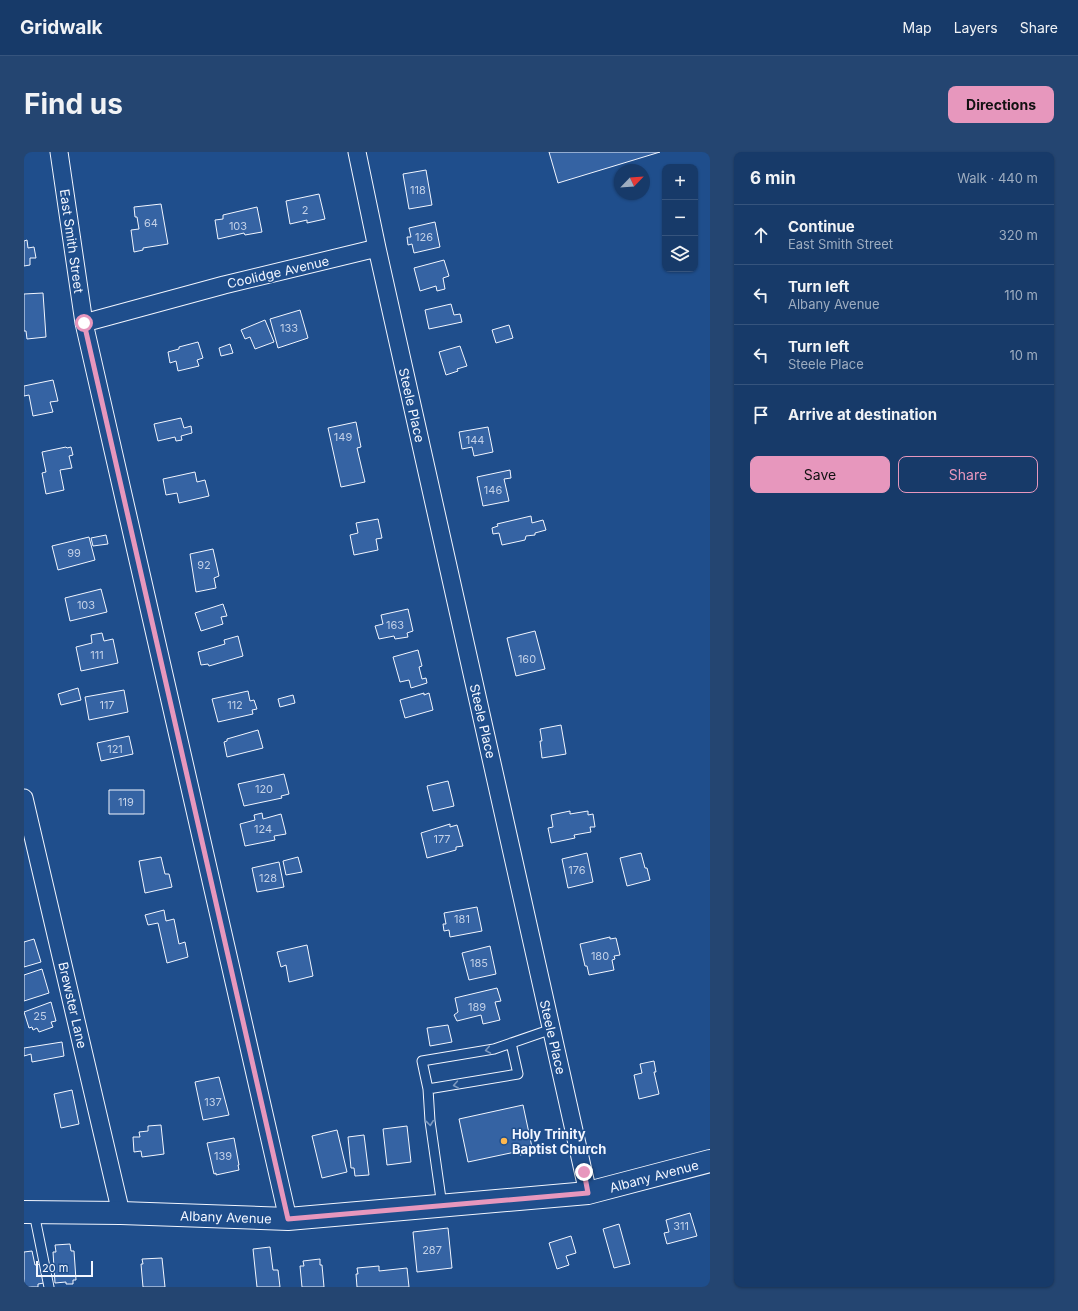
<!DOCTYPE html>
<meta charset="utf-8">
<style>
:root{--surface:#173a69;--page:#244571;--text:#f1f3f6;--muted:#9eadc0;--line:#36547d;--accent:#e797bd}
body{margin:0;font-family:Inter,sans-serif;background:var(--page);color:var(--text)}
.controls{position:absolute;right:12px;top:12px;display:grid;overflow:hidden;border-radius:8px;box-shadow:0 1px 3px #0004}
.controls button{width:36px;height:36px;display:grid;place-items:center;padding:0;border:0;border-bottom:1px solid var(--line);background:var(--surface);color:var(--text);font:20px sans-serif}
.compass{position:absolute;left:590px;top:12px;width:36px;height:36px;border-radius:50%;background:var(--surface);box-shadow:0 1px 3px #0004;rotate:65deg}
.scale{position:absolute;left:12px;bottom:10px;width:57px;box-sizing:border-box;padding-left:4px;border:2px solid #f2f6ff;border-top:0;font-size:11px;line-height:14px;white-space:nowrap;color:#f2f6ff;-webkit-text-stroke:3px #1f4e8c;paint-order:stroke}
.stop{position:absolute;width:12px;height:12px;margin:-9px;border:3px solid #e797bd;border-radius:50%;background:#fff}
.stop.end{background:#e797bd;border-color:#fff;box-shadow:0 1px 4px #0008}
.list{margin:0;padding:0;list-style:none}
h2{display:flex;justify-content:space-between;align-items:center;height:52px;margin:0;padding:0 16px;font-size:17px}
h2 small{font-size:13px;font-weight:400;color:var(--muted)}
.list li{display:grid;grid-template-columns:26px 1fr auto;gap:12px;align-items:center;box-sizing:border-box;height:60px;padding:0 16px;border-top:1px solid var(--line)}
.list b{display:block;font-size:15px;white-space:nowrap}
.list p{margin:0;font-size:13px;white-space:nowrap;color:var(--muted)}
.list em{font-size:13px;font-style:normal;color:var(--muted)}
.actions{display:flex;gap:8px;padding:12px 16px}
.actions a{flex:1;padding:9px 0;border:1px solid var(--accent);border-radius:8px;text-align:center;font-size:14px;color:var(--accent)}
.actions .main{background:var(--accent);color:#111}
.icon{flex:none;width:22px;height:22px;fill:none;stroke:currentColor;stroke-width:2;stroke-linecap:round;stroke-linejoin:round}
.map{position:relative;flex:none;width:686px;height:1135px;overflow:hidden;border-radius:8px}
header{display:flex;align-items:center;gap:24px;box-sizing:border-box;height:56px;padding:0 20px;background:var(--surface);border-bottom:1px solid var(--line)}
header strong{font-size:19px}
nav{display:flex;gap:22px;margin-inline-start:auto;font-size:14px}
.intro{display:flex;align-items:center;justify-content:space-between;box-sizing:border-box;height:96px;padding:0 24px}
h1{margin:0;font-size:28px}
.button{padding:10px 18px;border-radius:8px;background:var(--accent);color:#111;font-size:14px;font-weight:700}
main{display:flex;gap:24px;padding:0 24px}
aside{flex:1;background:var(--surface);border-radius:8px;box-shadow:0 1px 3px #0004}
.map>svg:first-child{display:block}
</style>
<header>
<strong>Gridwalk</strong>
<nav><a>Map</a><a>Layers</a><a>Share</a></nav>
</header>
<div class="intro"><h1>Find us</h1><a class="button">Directions</a></div>
<main>
<div class="map">
<svg width="686" height="1135" viewBox="0 0 686 1135">
<rect width="100%" height="100%" fill="#1f4e8c"/>
<path fill="#3563a3" stroke="#f2f6ff" d="M525 0H636L534 31Z
M402 18 408 53 385 57 379 22Z
M295 42 301 67 283 71V68L266 72 262 49Z
M137 52 144 92 119 96V98L110 100 107 78 115 77 113 65H111L110 55Z
M233 55 238 80 221 83 220 81 194 87 191 68 199 67V63Z
M411 70 416 95 390 101 388 92 384 93 383 85H387L385 76Z
M3 88 4 96 10 95 12 106H6V113L0 114V89Z
M420 108 425 124 419 126 421 137 413 139 412 134 396 139 390 116Z
M19 141 22 185 3 187 2 179H0V142Z
M427 152 430 163 436 162 438 170 405 177 401 158Z
M276 158 284 186 254 196 246 167Z
M241 168 250 190 231 197 226 185 221 187 217 178Z
M485 173 489 186 472 191 468 178Z
M174 190 179 206 173 208 175 214 154 219 152 209 146 211 144 200 155 197V195Z
M206 192 209 201 197 204 195 196Z
M436 194 443 214 433 217 434 219 422 223 415 200Z
M29 228 34 249 26 250 29 260 9 264 5 243 0 244V234Z
M157 266 160 276 167 274 168 281 157 284 158 288 152 289 151 285 134 289 130 272Z
M332 270 337 295 333 296 341 330 317 335 304 276Z
M464 275 469 300 450 304 448 295 438 297 435 280Z
M42 295 43 296 47 295 49 303 45 304 48 316 36 318 40 338 22 342 18 321 22 320 18 300Z
M486 318 487 326 480 327 485 349 459 354 453 325Z
M171 320 173 330 181 328 185 344 155 351 153 341 142 343 139 327Z
M507 364 508 371 519 368 522 378 511 381V383L502 384 501 388 478 393 475 381 469 382 468 376 474 374 473 372Z
M354 367 358 386 352 387 354 398 330 403 326 383 334 381 332 371Z
M82 383 84 392 69 394 67 386Z
M65 385 71 408 34 418 28 394Z
M189 397 195 424 190 426 192 436 172 440 166 402Z
M77 437 83 460 46 469 41 446Z
M199 452 203 464 197 465 199 472 177 479 171 461Z
M384 457 389 479 383 481 384 485 371 487 370 484 355 487 351 474 359 472 357 463Z
M511 479 521 517 492 524 483 486Z
M78 481 80 489 89 487 94 511 57 519 52 495 68 491 67 483Z
M214 484 219 504 185 514 184 512 177 513 174 500 201 492 200 488Z
M394 498 398 514 395 515 398 527 402 526 403 531 387 536 385 528 376 530 369 505Z
M54 536 57 548 37 553 34 542Z
M100 538 104 560 65 568 61 545Z
M224 539 226 549 230 548 233 557 228 558 229 562 194 570 188 547Z
M400 541V543L405 541 409 558 381 566 376 548Z
M269 543 271 551 256 555 254 547Z
M537 573 542 602 518 606 516 589H518L516 577Z
M234 578 239 596 203 605 200 590 203 589V587Z
M105 584 109 602 77 609 73 591Z
M260 622 265 642 257 644 258 646 220 654 214 632Z
M424 629 430 654 409 659 403 634Z
M85 638H120V662H85Z
M546 659V662L564 659V663L569 662 571 675H566L567 680 550 683 551 686 527 691 524 676 529 675 527 663Z
M238 661 239 667 257 662 262 682 250 684 251 688 221 694 216 672 231 668 230 663Z
M426 672V675L433 673 439 694 432 695V698L403 706 397 681Z
M563 701 569 730 544 736 538 707Z
M617 701 621 716H623L626 728 603 734 596 706Z
M137 705 141 722H145L148 735 121 741 115 709Z
M274 705 278 720 262 723 259 709Z
M255 710 260 735 233 740 228 716Z
M453 755 458 779 426 785 425 778 420 779 419 772H422L420 761Z
M140 758 142 769 150 767 155 792 161 790 164 805 143 811 134 771 124 773 121 763Z
M586 785V787L592 786 596 803 590 804 591 807 588 808 590 818 565 823 563 814H561L556 792Z
M10 787 17 810 0 815V790Z
M283 793 289 824 265 830 262 813 257 815 253 800Z
M466 794 472 822 445 828 438 801Z
M18 817 25 841 0 849V823Z
M473 836 477 849 471 850 476 868 459 872 457 863 433 869 430 863 434 860 431 846Z
M27 850 32 869 27 870 29 875 15 880 13 876 9 878 8 875 5 876 0 860Z
M424 873 428 890 406 894 403 876Z
M38 890 40 904 8 910 7 902 0 904V896Z
M630 909 632 920H630L635 942 615 947 610 923 618 921 616 912Z
M195 925 205 963 179 968 171 930Z
M48 938 55 972 37 976 30 942Z
M499 953 509 1000 496 1003V999L444 1010 435 967Z
M137 973 140 1002 118 1005 117 999 110 1000 109 985H116L115 980 124 979V974Z
M383 974 387 1010 363 1013 359 977Z
M313 978 323 1020 298 1026 288 984Z
M340 983 345 1023 331 1024 330 1016H327L324 985Z
M210 986 215 1013H214L215 1018 192 1023V1021L190 1022 183 991Z
M666 1061 673 1084 643 1092 640 1081 645 1080 642 1068Z
M595 1072 606 1112 590 1116 579 1077Z
M424 1076 428 1116 393 1120 389 1080Z
M547 1084 552 1101 542 1104 545 1113 533 1117 525 1091Z
M46 1092 47 1099H50L52 1128H49V1132H42V1130L31 1131 29 1100H32L31 1093Z
M246 1095 249 1118H254L256 1135H233L229 1097Z
M8 1099 11 1113 17 1112 20 1131 14 1132V1135H0V1100Z
M138 1106 141 1135H119L117 1112H119L118 1107Z
M296 1107V1113H298L300 1135H278L276 1114H280L279 1109Z
M355 1114V1119L383 1116 385 1135H333L332 1122H334L333 1116Z"/>
<g fill="none" stroke-linecap="round" stroke-linejoin="round">
<defs>
<path id="lane" d="M404 937 494 922 487 891
M418 1054 406 969 404 937 398 909 470 897 528 877
M10 1061 25 1135"/>
<path id="street" d="M35 0 60 171 264 1067
M333 0 353 96 564 1041
M60 171 200 133 353 96
M0 646 97 1061"/>
<path id="secondary" d="M0 1060 97 1061 264 1067 564 1041 686 1009"/>
</defs>
<use href="#lane" stroke="#f2f6ff" stroke-width="11"/>
<use href="#street" stroke="#f2f6ff" stroke-width="19"/>
<use href="#secondary" stroke="#f2f6ff" stroke-width="24"/>
<use href="#lane" stroke="#1f4e8c" stroke-width="9"/>
<use href="#street" stroke="#1f4e8c" stroke-width="17"/>
<use href="#secondary" stroke="#1f4e8c" stroke-width="22"/>
</g>
<defs><path id="oneway-chevron" d="M-2-3.5L2.5 0L-2 3.5" fill="none" stroke-width="1.6" stroke-linecap="round" stroke-linejoin="round"/></defs>
<g stroke="#7e9ac0">
<use href="#oneway-chevron" transform="translate(464 898) rotate(170)"/>
<use href="#oneway-chevron" transform="translate(432 933) rotate(170)"/>
<use href="#oneway-chevron" transform="translate(406 971) rotate(84)"/>
</g>
<g fill="none" stroke-linecap="round" stroke-linejoin="round">
<path stroke="#e797bd" stroke-width="5" d="M60 171 264 1067 564 1041 560 1020"/>
</g>
<circle fill="#ffb74d" stroke="#1f4e8c" stroke-width="1.5" cx="480" cy="989" r="4"/>
<g text-anchor="middle" dominant-baseline="central" stroke-width="3" stroke-linejoin="round" paint-order="stroke">
<g font-size="11" fill="#c3d1e8">
<text x="394" y="38">118</text>
<text x="281" y="58">2</text>
<text x="127" y="71">64</text>
<text x="214" y="74">103</text>
<text x="400" y="85">126</text>
<text x="265" y="176">133</text>
<text x="319" y="285">149</text>
<text x="451" y="288">144</text>
<text x="469" y="338">146</text>
<text x="50" y="401">99</text>
<text x="180" y="413">92</text>
<text x="62" y="453">103</text>
<text x="371" y="473">163</text>
<text x="73" y="503">111</text>
<text x="503" y="507">160</text>
<text x="83" y="553">117</text>
<text x="211" y="553">112</text>
<text x="91" y="597">121</text>
<text x="240" y="637">120</text>
<text x="102" y="650">119</text>
<text x="239" y="677">124</text>
<text x="418" y="687">177</text>
<text x="553" y="718">176</text>
<text x="244" y="726">128</text>
<text x="438" y="767">181</text>
<text x="576" y="804">180</text>
<text x="455" y="811">185</text>
<text x="453" y="855">189</text>
<text x="16" y="864">25</text>
<text x="189" y="950">137</text>
<text x="199" y="1004">139</text>
<text x="657" y="1074">311</text>
<text x="408" y="1098">287</text>
</g>
<g font-size="13" fill="#f2f6ff" stroke="#1f4e8c">
<text transform="translate(48 89) rotate(82)">East Smith Street</text>
<text transform="translate(254 120) rotate(-13)">Coolidge Avenue</text>
<text transform="translate(388 253) rotate(77)">Steele Place</text>
<text transform="translate(459 569) rotate(77)">Steele Place</text>
<text transform="translate(49 853) rotate(77)">Brewster Lane</text>
<text transform="translate(529 885) rotate(77)">Steele Place</text>
<text transform="translate(630 1024) rotate(-15)">Albany Avenue</text>
<text transform="translate(202 1065) rotate(2)">Albany Avenue</text>
</g>
<g font-size="13" font-weight="bold" fill="#f2f6ff" stroke="#1f4e8c" text-anchor="start">
<text x="488" y="982">Holy Trinity<tspan x="488" dy="15">Baptist Church</tspan></text>
</g>
</g>
</svg>
<div class="controls">
<button>+</button>
<button>−</button>
<button><svg class="icon" aria-label="layers" viewBox="0 0 24 24"><path d="M12 4l9 5-9 5-9-5zM3 14l9 5 9-5"/></svg></button>
</div>
<svg class="compass" viewBox="-18 -18 36 36"><path d="M0-13l5 13h-10z" fill="#e53935"/><path d="M0 13l5-13h-10z" fill="#9eadc0"/></svg>
<div class="scale">20 m</div>
<div class="stop" style="left:60px;top:171px"></div>
<div class="stop end" style="left:560px;top:1020px"></div>
</div>
<aside>
<h2>6 min<small>Walk · 440 m</small></h2>
<ul class="list">
<li><svg class="icon" aria-label="ahead" viewBox="0 0 24 24"><path d="M12 20V5M6 11l6-6 6 6"/></svg><div><b>Continue</b><p>East Smith Street</p></div><em>320 m</em></li>
<li><svg class="icon" aria-label="left" viewBox="0 0 24 24"><path d="M17 20v-9H6M10 6l-5 5 5 5"/></svg><div><b>Turn left</b><p>Albany Avenue</p></div><em>110 m</em></li>
<li><svg class="icon" aria-label="left" viewBox="0 0 24 24"><path d="M17 20v-9H6M10 6l-5 5 5 5"/></svg><div><b>Turn left</b><p>Steele Place</p></div><em>10 m</em></li>
<li><svg class="icon" aria-label="arrive" viewBox="0 0 24 24"><path d="M6 21V4h12l-3 4 3 4H6"/></svg><div><b>Arrive at destination</b></div></li>
</ul>
<div class="actions"><a class="main">Save</a><a>Share</a></div>
</aside>
</main>
